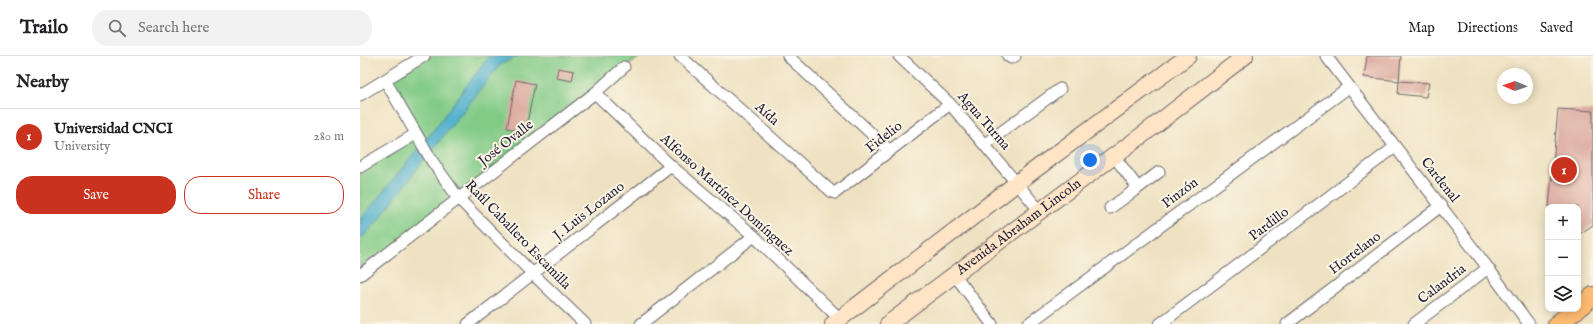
<!DOCTYPE html>
<meta charset="utf-8">
<style>
:root{--surface:#fff;--page:#f2f2f2;--text:#202124;--muted:#757577;--line:#e0e0e0;--accent:#c8321e}
body{margin:0;font-family:"IM FELL English",serif;background:var(--page);color:var(--text)}
.controls{position:absolute;right:12px;bottom:12px;display:grid;overflow:hidden;border-radius:8px;box-shadow:0 2px 10px #0003}
.controls button{width:36px;height:36px;display:grid;place-items:center;padding:0;border:0;border-bottom:1px solid var(--line);background:var(--surface);color:var(--text);font:20px sans-serif}
.compass{position:absolute;left:1137px;top:12px;width:36px;height:36px;border-radius:50%;background:var(--surface);box-shadow:0 2px 10px #0003;rotate:272deg}
.you{position:absolute;left:730px;top:104px;width:14px;height:14px;margin:-10px;border:3px solid #fff;border-radius:50%;background:#1a73e8;box-shadow:0 0 0 6px #1a73e833}
.badge{display:grid;place-items:center;width:26px;height:26px;border-radius:50%;background:var(--accent);color:#fff;font-size:13px;font-weight:700}
.pin{position:absolute;translate:-50% -50%;border:2px solid #fff;box-shadow:0 1px 4px #0006}
.list{margin:0;padding:0;list-style:none}
h2{display:flex;justify-content:space-between;align-items:center;height:52px;margin:0;padding:0 16px;font-size:17px}
h2 small{font-size:13px;font-weight:400;color:var(--muted)}
.list li{display:grid;grid-template-columns:26px 1fr auto;gap:12px;align-items:center;box-sizing:border-box;height:56px;padding:0 16px;border-top:1px solid var(--line)}
.list b{display:block;font-size:15px;white-space:nowrap}
.list p{margin:0;font-size:13px;white-space:nowrap;color:var(--muted)}
.list em{font-size:13px;font-style:normal;color:var(--muted)}
.actions{display:flex;gap:8px;padding:12px 16px}
.actions a{flex:1;padding:9px 0;border:1px solid var(--accent);border-radius:16px;text-align:center;font-size:14px;color:var(--accent)}
.actions .main{background:var(--accent);color:#fff}
.icon{flex:none;width:22px;height:22px;fill:none;stroke:currentColor;stroke-width:2;stroke-linecap:round;stroke-linejoin:round}
.map{position:relative;flex:none;width:1233px;height:268px;overflow:hidden}
header{display:flex;align-items:center;gap:24px;box-sizing:border-box;height:56px;padding:0 20px;background:var(--surface);border-bottom:1px solid var(--line)}
header strong{font-size:19px}
nav{display:flex;gap:22px;margin-inline-start:auto;font-size:14px}
.search{width:280px;height:36px;background:var(--page);display:flex;align-items:center;gap:10px;box-sizing:border-box;padding:0 14px;border-radius:16px;color:var(--muted);font-size:15px}
main{display:flex}
aside{flex:1;background:var(--surface)}
.map>svg:first-child{display:block}
</style>
<header>
<strong>Trailo</strong>
<div class="search"><svg class="icon" aria-label="search" viewBox="0 0 24 24"><circle cx="10" cy="10" r="6"/><path d="M15 15l6 6"/></svg>Search here</div>
<nav><a>Map</a><a>Directions</a><a>Saved</a></nav>
</header>
<main>
<aside>
<h2>Nearby<small></small></h2>
<ul class="list">
<li><span class="badge">1</span><div><b>Universidad CNCI</b><p>University</p></div><em>280 m</em></li>
</ul>
<div class="actions"><a class="main">Save</a><a>Share</a></div>
</aside>
<div class="map">
<svg width="1233" height="268" viewBox="0 0 1233 268">
<rect width="100%" height="100%" fill="#fcf5e5"/>
<filter id="ink" filterUnits="userSpaceOnUse"><feTurbulence type="fractalNoise" baseFrequency=".025" numOctaves="2"/><feDisplacementMap in="SourceGraphic" scale="8" xChannelSelector="R" yChannelSelector="G"/><feConvolveMatrix kernelMatrix="1 2 1 2 8 2 1 2 1" color-interpolation-filters="sRGB"/></filter>
<filter id="wash" filterUnits="userSpaceOnUse"><feTurbulence type="fractalNoise" baseFrequency=".012" numOctaves="4" result="noise"/><feDisplacementMap in="SourceGraphic" scale="16" xChannelSelector="R" yChannelSelector="G"/><feGaussianBlur stdDeviation="0.9" result="paint"/><feColorMatrix in="noise" values="0 0 0 0 0 0 0 0 0 0 0 0 0 0 0 0 0 1.4 0 .05"/><feComposite in="paint" operator="in"/></filter>
<g filter="url(#wash)">
<rect width="100%" height="100%" fill="#efe2c2"/>
<path fill="#82cb87" stroke="#527661" d="M65 0H282L264 11 0 219V111L56 77 25 24Z"/>
<path fill="#4cafcc" stroke="#376884" d="M129 0H158L140 9 62 107 15 168 0 184V164L72 76Z"/>
<g id="blocks">
<path fill="#daa69b" d="M1007 0H1041L1039 25 1004 21Z
M198 12 214 15 212 25 196 22Z
M156 24 175 28 165 76 147 72Z
M1039 25 1069 27 1066 41 1038 38Z
M1198 53 1233 55V169L1218 179V151H1189Z"/>
</g>
</g>
<g filter="url(#ink)">
<use href="#blocks" fill-opacity="0" stroke="#6a656a" stroke-width="1"/>
<g fill="none" stroke-linecap="round" stroke-linejoin="round">
<defs>
<path id="street" d="M320 0 472 136 475 137 590 48
M428 0 530 95
M539 0 590 48 680 155
M648 0 651 2 655 0
M966 0 1128 212 1169 268
M25 24 72 105 99 143 173 218 225 268
M235 37 311 110 394 180 480 263
M0 39 64 0
M625 88 700 33
M0 111 56 78
M778 132 799 116
M750 152 778 132 754 100
M594 218 632 268
M0 219 235 37 264 11
M108 268 311 110
M281 268 394 180
M668 268 989 31
M800 268 1035 91
M927 268 1081 150
M1054 268 1128 212"/>
<g id="secondary">
<path d="M473 268 657 127 828 0"/>
<path id="s1" d="M528 268 785 77 885 0"/>
</g>
<path id="primary" d="M1218 252 1233 240
M1197 268 1217 253"/>
</defs>
<use href="#street" stroke="#6a656a" stroke-width="13"/>
<use href="#secondary" stroke="#6a656a" stroke-width="18"/>
<use href="#primary" stroke="#6a656a" stroke-width="20"/>
<use href="#street" stroke="#fff" stroke-width="11"/>
<use href="#secondary" stroke="#ffe4c6" stroke-width="16"/>
<use href="#primary" stroke="#febb71" stroke-width="18"/>
</g>
</g>
<g text-anchor="middle" dominant-baseline="central" stroke-width="4" stroke-linejoin="round" paint-order="stroke">
<g font-size="14" fill="#22223b" stroke="#fcf5e5">
<text transform="translate(407 58) rotate(42)">Aída</text>
<text transform="translate(624 65) rotate(49)">Agua Turma</text>
<text transform="translate(524 81) rotate(-38)">Fidelio</text>
<text transform="translate(146 87) rotate(-38)">José Ovalle</text>
<text transform="translate(1080 124) rotate(52)">Cardenal</text>
<text transform="translate(820 137) rotate(-37)">Pinzón</text>
<text transform="translate(367 139) rotate(42)">Alfonso Martínez Domínguez</text>
<text transform="translate(229 155) rotate(-38)">J. Luis Lozano</text>
<text transform="translate(909 168) rotate(-37)">Pardillo</text>
<text stroke="none"><textPath href="#s1" startOffset="163">Avenida Abraham Lincoln</textPath></text>
<text transform="translate(158 179) rotate(46)">Raúl Caballero Escamilla</text>
<text transform="translate(995 197) rotate(-37)">Hortelano</text>
<text transform="translate(1082 228) rotate(-37)">Calandria</text>
</g>
</g>
</svg>
<div class="controls">
<button>+</button>
<button>−</button>
<button><svg class="icon" aria-label="layers" viewBox="0 0 24 24"><path d="M12 4l9 5-9 5-9-5zM3 14l9 5 9-5"/></svg></button>
</div>
<svg class="compass" viewBox="-18 -18 36 36"><path d="M0-13l5 13h-10z" fill="#e53935"/><path d="M0 13l5-13h-10z" fill="#757577"/></svg>
<div class="you"></div>
<div class="pin badge" style="left:1204px;top:114px">1</div>
</div>
</main>
